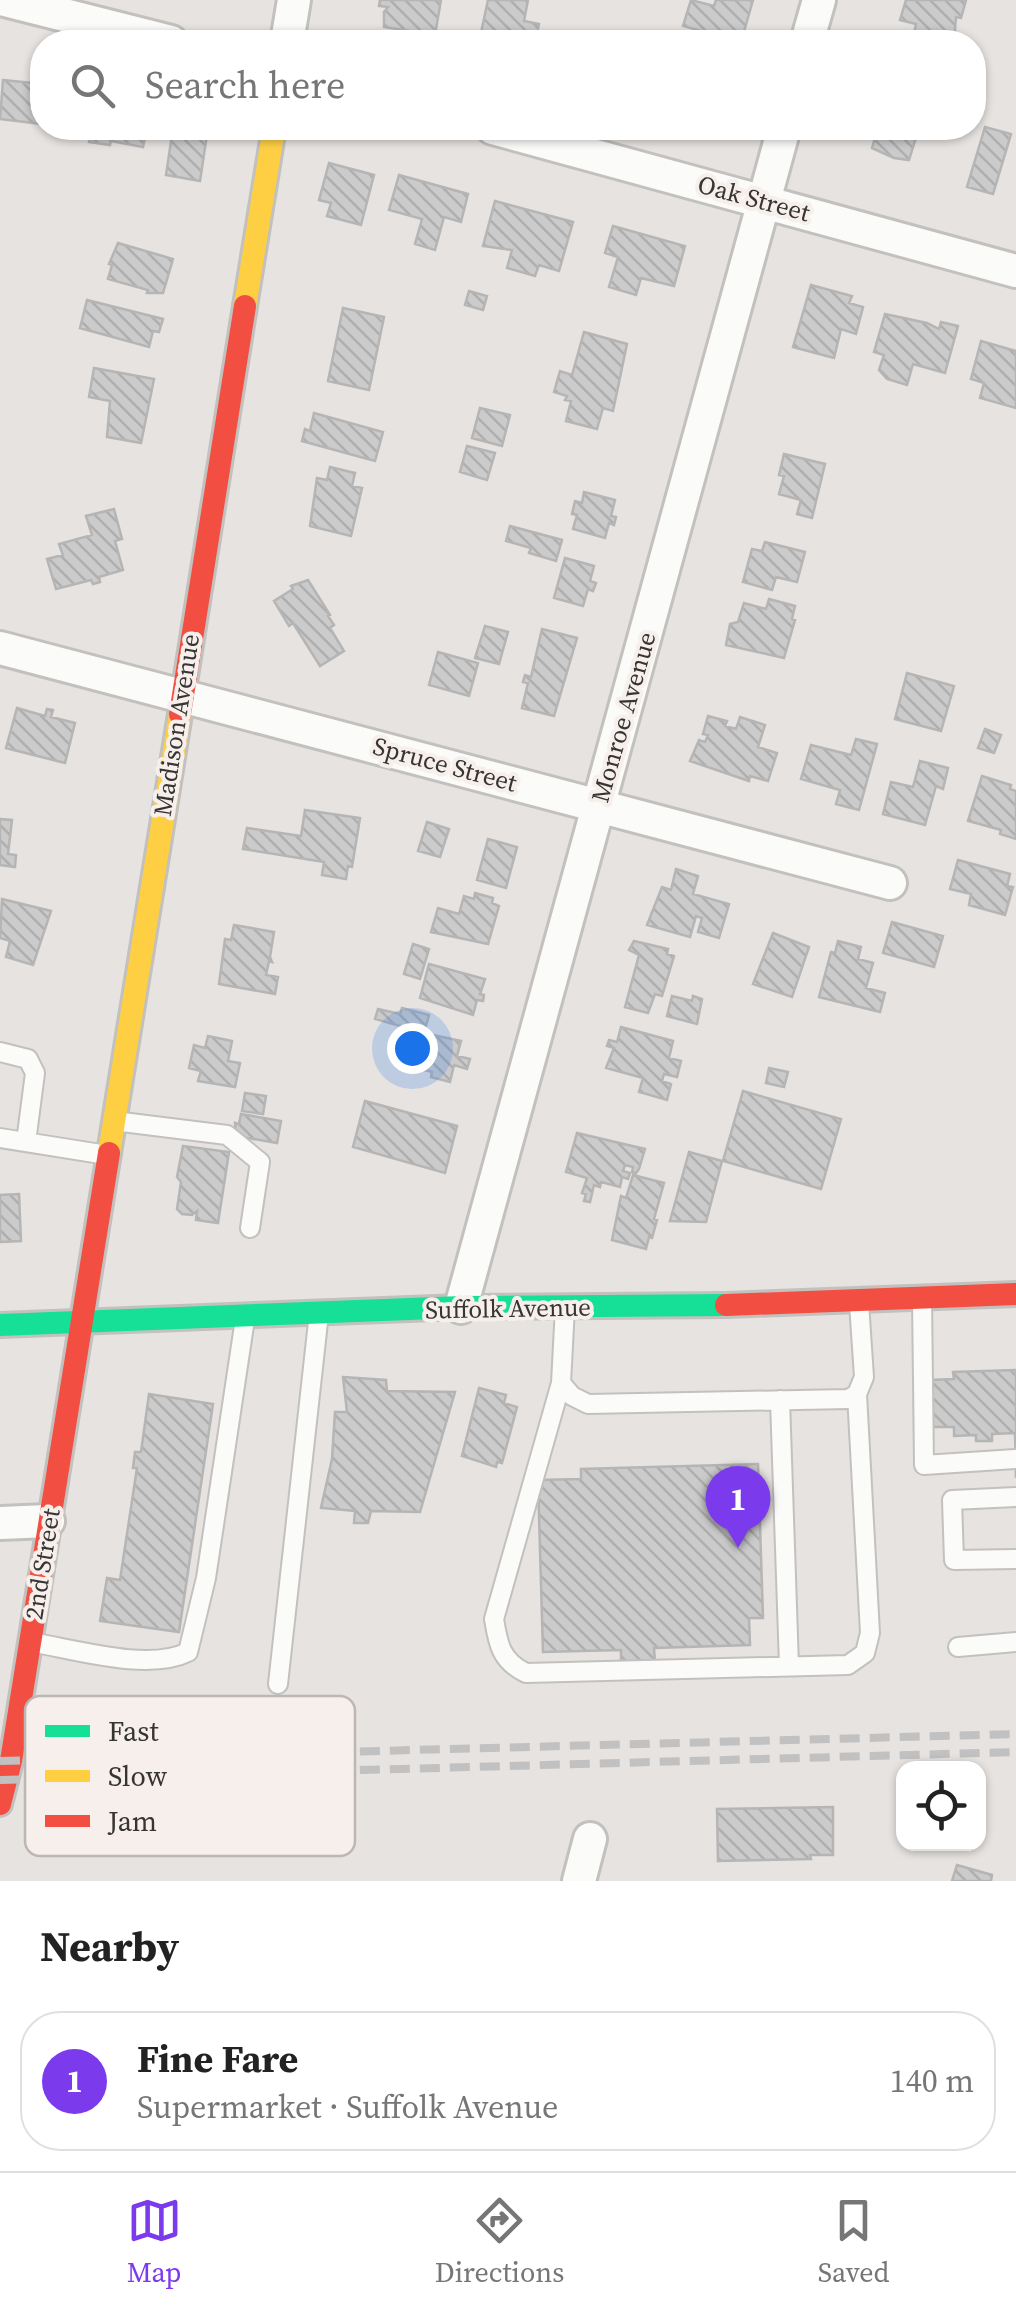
<!DOCTYPE html>
<meta charset="utf-8">
<style>
:root{--surface:#fff;--page:#f6f6f6;--text:#222;--muted:#767676;--line:#e0e0e0;--accent:#7c3aed}
body{margin:0;font-family:"Source Serif 4",serif;background:var(--page);color:var(--text)}
.controls{position:absolute;right:30px;bottom:30px;display:grid;overflow:hidden;border-radius:20px;box-shadow:0 2px 8px #0004}
.controls button{width:90px;height:90px;display:grid;place-items:center;padding:0;border:0;border-bottom:2px solid var(--line);background:var(--surface);color:var(--text);font:50px sans-serif}
.you{position:absolute;left:412px;top:1048px;width:35px;height:35px;margin:-25px;border:8px solid #fff;border-radius:50%;background:#1a73e8;box-shadow:0 0 0 15px #1a73e833}
.badge{display:grid;place-items:center;width:65px;height:65px;border-radius:50%;background:var(--accent);color:#fff;font-size:32px;font-weight:700}
.pin{position:absolute;translate:-50% -82px;filter:drop-shadow(0 2px 5px #0008)}
.pin::after{content:'';position:absolute;top:52px;width:35px;height:30px;background:inherit;clip-path:polygon(0 0,100% 0,50% 100%)}
.list{margin:0;padding:0;list-style:none}
h2{display:flex;justify-content:space-between;align-items:center;height:130px;margin:0;padding:0 40px;font-size:42px}
h2 small{font-size:32px;font-weight:400;color:var(--muted)}
.list li{display:grid;grid-template-columns:65px 1fr auto;gap:30px;align-items:center;box-sizing:border-box;height:140px;margin:0 20px 20px;padding:0 20px;border:2px solid var(--line);border-radius:40px}
.list b{display:block;font-size:38px;white-space:nowrap}
.list p{margin:0;font-size:32px;white-space:nowrap;color:var(--muted)}
.list em{font-size:32px;font-style:normal;color:var(--muted)}
.icon{flex:none;width:55px;height:55px;fill:none;stroke:currentColor;stroke-width:2;stroke-linecap:round;stroke-linejoin:round}
.map{position:relative;flex:none;width:1016px;height:1881px;overflow:hidden}
.search{position:absolute;background:var(--surface);box-shadow:0 2px 8px #0004;left:30px;right:30px;top:30px;height:110px;display:flex;align-items:center;gap:25px;box-sizing:border-box;padding:0 35px;border-radius:40px;color:var(--muted);font-size:38px}
.sheet{height:290px;background:var(--surface)}
nav{display:flex;justify-content:space-around;align-items:center;box-sizing:border-box;height:140px;border-top:2px solid var(--line);background:var(--surface);font-size:28px;color:var(--muted)}
nav a{display:grid;justify-items:center;gap:5px}
nav .on{color:var(--accent)}
.map>svg:first-child{display:block}
</style>
<div class="map">
<svg width="1016" height="1881" viewBox="0 0 1016 1881">
<defs>
<pattern id="building-back-hatch" width="6" height="6" patternUnits="userSpaceOnUse" patternTransform="scale(2.5)"><rect width="6" height="6" fill="#cccbcb"/><path d="M-1 5l2 2M0 0l6 6M5-1l2 2" fill="none" stroke="#b0afaf"/></pattern>
</defs>
<rect width="100%" height="100%" fill="#e6e3e0"/>
<path fill="url(#building-back-hatch)" stroke="#b6b5b5" stroke-width="2.5" d="M380 0H441L435 35 384 27V12L388 7 379 6Z
M488 0H528L524 21 539 24 535 42H479Z
M691 0 714 6 716 0H753L741 42 683 26Z
M906 0H966L961 18 956 17 954 42 923 41 925 36 914 33 916 24 900 20Z
M3 80 42 84V124L0 119Z
M985 127 1011 134 993 194 967 187Z
M92 128H147L143 147 111 141 110 145 89 142Z
M173 128H208L200 181 166 175Z
M878 128H925L924 133 918 131 909 160 894 158 872 148Z
M329 163 374 175 361 225 327 216 331 203 319 200Z
M399 175 468 194 461 222 444 217 435 250 415 244 422 219 389 210Z
M495 201 573 222 559 271 539 265 535 276 507 268 512 250 483 246Z
M613 226 685 246 674 286 641 278 636 295 609 287 618 257 605 253Z
M118 243 173 259 163 293H147L148 290 108 279 112 265 109 264Z
M811 285 852 296 849 303 863 307 856 334 841 329 834 358 793 347Z
M469 291 487 296 483 310 465 305Z
M87 300 163 319 159 332 153 331 149 347 80 328Z
M343 308 384 317 369 390 328 381Z
M885 314 927 323 939 329 941 322 958 326 945 373 913 364 907 385 887 379 879 370 884 355 874 352Z
M584 332 627 344 613 411 603 408 597 429 566 421 571 401 565 400 567 396 554 392 560 371 572 375Z
M981 341 1016 351V408L980 398 984 383 971 379Z
M94 368 154 379 141 443 107 437 110 401 89 397Z
M480 408 510 415 502 446 472 438Z
M314 413 383 432 375 461 302 441 305 429 310 431Z
M467 446 495 453 487 480 460 472Z
M784 454 825 464 812 518 797 514 801 500 779 494 784 476 779 475Z
M330 467 355 473 352 486 362 488 351 536 310 526 317 478 327 480Z
M584 492 615 500 611 516 616 517 614 525 609 523 605 538 573 529 577 515 572 514 575 501 582 503Z
M114 509 122 539 115 541 123 570 99 577 100 582 93 584 91 580 56 589 47 559 63 555 59 544 92 535 86 516Z
M510 526 562 540 556 561 529 553 531 548 506 541Z
M765 542 805 552 797 582 776 577 772 590 743 582 752 549 762 551Z
M565 558 594 566 590 581 596 583 593 591 588 589 583 606 554 598Z
M308 580 330 615 328 616 334 625 330 628 344 651 320 666 293 623 289 626 274 601 293 589 291 586Z
M769 599 795 606 792 619 795 620 784 658 726 645 730 624 738 622 744 603 766 609Z
M485 626 508 632 499 664 475 658Z
M542 629 577 638 554 716 522 708 528 683 523 682 525 675 531 677Z
M438 652 478 663 469 696 429 685Z
M907 673 954 686 941 731 895 719Z
M17 708 45 716 47 709 53 710 51 717 75 723 65 763 6 748Z
M708 716 727 721 725 726 736 729 740 717 765 725 758 747 777 753 768 781 750 776 749 781 690 761 699 740 705 742 708 735 703 734Z
M985 729 1001 735 994 753 978 748Z
M856 739 877 744 859 810 836 804 840 790 801 779 811 745 851 755Z
M920 761 948 768 943 789 936 786 925 825 883 814 891 782 913 787Z
M982 776 1011 785 1010 789 1016 791V839L1000 834 1001 830 968 821Z
M305 810 360 818 352 867 348 866 346 879 322 875 324 862 243 849 247 828 301 836Z
M0 819 12 820 8 854 16 855 15 867 0 865Z
M427 822 449 829 440 857 418 851Z
M488 839 517 847 506 888 477 880Z
M958 860 1010 874 1007 886 1013 887 1005 915 969 905 971 894 950 889Z
M676 869 698 876 693 894 729 904 719 938 698 932 702 918 696 916 690 937 647 925 662 887 671 890Z
M475 893 493 898 492 903 499 906 488 944 431 932 438 908 459 914 464 896 474 899Z
M2 899 51 911 33 965 6 957 10 941 0 938Z
M892 922 943 936 934 967 883 953Z
M234 925 274 932 270 957 272 962 269 961 266 975 278 977 275 994 219 984 225 939 231 940Z
M773 933 809 947 792 997 753 984Z
M634 941 668 949 667 954 674 956 662 996 655 994 648 1013 625 1007 639 955 629 950Z
M838 941 861 947 858 959 873 963 866 988 885 993 880 1012 819 997 831 952 835 953Z
M413 944 429 949 420 979 404 974Z
M429 964 485 979 480 994 484 995 483 1001 477 1000 473 1015 420 998Z
M672 996 692 1001 693 996 702 999 697 1024 667 1016Z
M402 1008 429 1015 424 1033 461 1041 457 1056 470 1059 467 1069 454 1065 450 1082 431 1077 432 1072 402 1064 411 1029 375 1019 378 1009 400 1014Z
M621 1027 673 1041 669 1058 681 1061 677 1077 664 1074 662 1081 671 1084 667 1100 639 1092 643 1078 606 1068 614 1048 607 1046 609 1040 617 1042Z
M208 1036 232 1041 228 1061 240 1063 235 1087 198 1081 201 1071 189 1068 194 1045 205 1048Z
M769 1068 788 1072 784 1087 766 1083Z
M743 1091 841 1119 821 1189 723 1161Z
M245 1093 266 1096 263 1114 242 1111Z
M365 1101 457 1126 445 1173 353 1147Z
M241 1114 281 1121 277 1143 236 1136 235 1123 239 1124Z
M577 1133 645 1149 639 1169 636 1173 632 1172 633 1167 625 1165 623 1171 630 1173 628 1179 622 1177 620 1187 601 1182 600 1187 594 1185 590 1202 584 1201 586 1194 582 1193 587 1178 566 1172Z
M183 1146 229 1152 218 1223 196 1220 197 1211 192 1215 182 1214 177 1209 181 1182 177 1177Z
M689 1152 722 1161 706 1222 670 1221Z
M633 1175 664 1183 654 1219 657 1220 652 1238 649 1237 646 1249 612 1240 621 1196 626 1198Z
M19 1194 21 1241 0 1242V1195Z
M1016 1370V1478L1015 1433 992 1434V1441H976V1435L954 1436V1427H933L931 1380 954 1379 953 1372Z
M343 1377 386 1380 387 1391 455 1392 420 1512 371 1511 368 1523H354L355 1511 321 1508 332 1459 335 1412H347Z
M479 1388 506 1395 504 1403 517 1407 502 1463 497 1462 496 1467 462 1456Z
M149 1394 213 1404 179 1632 100 1621 107 1578 120 1580 137 1468H133L135 1452H141Z
M758 1464 763 1618H749L750 1645 654 1648 655 1662 621 1663V1650L543 1652 538 1480 581 1479V1469Z
M833 1807V1855H810L811 1859 718 1861 717 1809Z
M957 1865 992 1875 991 1881H952Z"/>
<g fill="none" stroke-linecap="round" stroke-linejoin="round">
<defs>
<path id="lane" d="M0 1052 28 1059 35 1073 26 1142
M114 1121 227 1135 260 1162 250 1228
M0 1138 107 1155
M922 1298 924 1465 1015 1459
M565 1307 561 1383 572 1396 588 1404 848 1399 857 1394 864 1377 859 1303
M561 1383 494 1619C498 1644 501 1661 526 1673L848 1665 865 1653 870 1633 857 1394
M780 1400 789 1666
M1016 1497 952 1500 954 1560 1016 1559
M30 1642C74 1649 148 1672 188 1652L206 1578 245 1319
M958 1647 1016 1642
M278 1684 319 1313"/>
<path id="street" d="M5 0 171 42
M287 42 294 0
M807 42 819 0
M493 128 1016 271
M0 648 890 883
M461 1307 784 128
M0 1523 48 1521
M579 1881 590 1839"/>
<path id="fast" d="M0 1325 461 1307 726 1305"/>
<path id="slow" d="M245 306 274 128
M109 1153 180 714"/>
<path id="jam" d="M180 714 245 306
M726 1305 1016 1294
M0 1804 11 1761 109 1153"/>
</defs>
<use href="#lane" stroke="#c3c1be" stroke-width="22"/>
<use href="#street" stroke="#c3c1be" stroke-width="38"/>
<use href="#fast" stroke="#c3c1be" stroke-width="28"/>
<use href="#slow" stroke="#c3c1be" stroke-width="28"/>
<use href="#jam" stroke="#c3c1be" stroke-width="28"/>
<use href="#lane" stroke="#fbfbfa" stroke-width="18"/>
<use href="#street" stroke="#fbfbfa" stroke-width="32"/>
<use href="#fast" stroke="#16e098" stroke-width="22"/>
<use href="#slow" stroke="#ffcf43" stroke-width="22"/>
<use href="#jam" stroke="#f24e42" stroke-width="22"/>
<path stroke="#c1c1c1" stroke-width="8" stroke-dasharray="20 10" stroke-linecap="butt" d="M0 1761 1016 1734
M0 1780 1016 1752"/>
</g>
<g text-anchor="middle" dominant-baseline="central" stroke-width="8" stroke-linejoin="round" paint-order="stroke">
<g font-size="25" fill="#373533" stroke="#f6efeb">
<text transform="translate(754 198) rotate(15)">Oak Street</text>
<text transform="translate(623 717) rotate(-74)">Monroe Avenue</text>
<text transform="translate(176 725) rotate(-81)">Madison Avenue</text>
<text transform="translate(445 764) rotate(15)">Spruce Street</text>
<text transform="translate(508 1308) rotate(-1)">Suffolk Avenue</text>
<text transform="translate(42 1564) rotate(-81)">2nd Street</text>
</g>
</g>
<rect x="25" y="1696" width="330" height="160" rx="15" fill="#f6efeb" stroke="#bdb7b4" stroke-width="2.5"/>
<rect x="45" y="1725" width="45" height="12" fill="#16e098"/>
<rect x="45" y="1770" width="45" height="12" fill="#ffcf43"/>
<rect x="45" y="1815" width="45" height="12" fill="#f24e42"/>
<g font-size="28" fill="#373533">
<text x="108" y="1741">Fast</text>
<text x="108" y="1786">Slow</text>
<text x="108" y="1831">Jam</text>
</g>
</svg>
<div class="controls">
<button><svg class="icon" aria-label="locate" viewBox="0 0 24 24"><circle cx="12" cy="12" r="6"/><path d="M12 2v4M12 18v4M2 12h4M18 12h4"/></svg></button>
</div>
<div class="you"></div>
<div class="pin badge" style="left:738px;top:1548px">1</div>
<div class="search"><svg class="icon" aria-label="search" viewBox="0 0 24 24"><circle cx="10" cy="10" r="6"/><path d="M15 15l6 6"/></svg>Search here</div>
</div>
<section class="sheet">
<h2>Nearby<small></small></h2>
<ul class="list">
<li><span class="badge">1</span><div><b>Fine Fare</b><p>Supermarket · Suffolk Avenue</p></div><em>140 m</em></li>
</ul>
</section>
<nav>
<a class="on"><svg class="icon" aria-label="map" viewBox="0 0 24 24"><path d="M3 6l6-2 6 2 6-2v14l-6 2-6-2-6 2zM9 4v14M15 6v14"/></svg>Map</a>
<a><svg class="icon" aria-label="directions" viewBox="0 0 24 24"><path d="M12 3l9 9-9 9-9-9zM9 14v-3h6M13 9l2 2-2 2"/></svg>Directions</a>
<a><svg class="icon" aria-label="saved" viewBox="0 0 24 24"><path d="M7 4h10v16l-5-4-5 4z"/></svg>Saved</a>
</nav>
